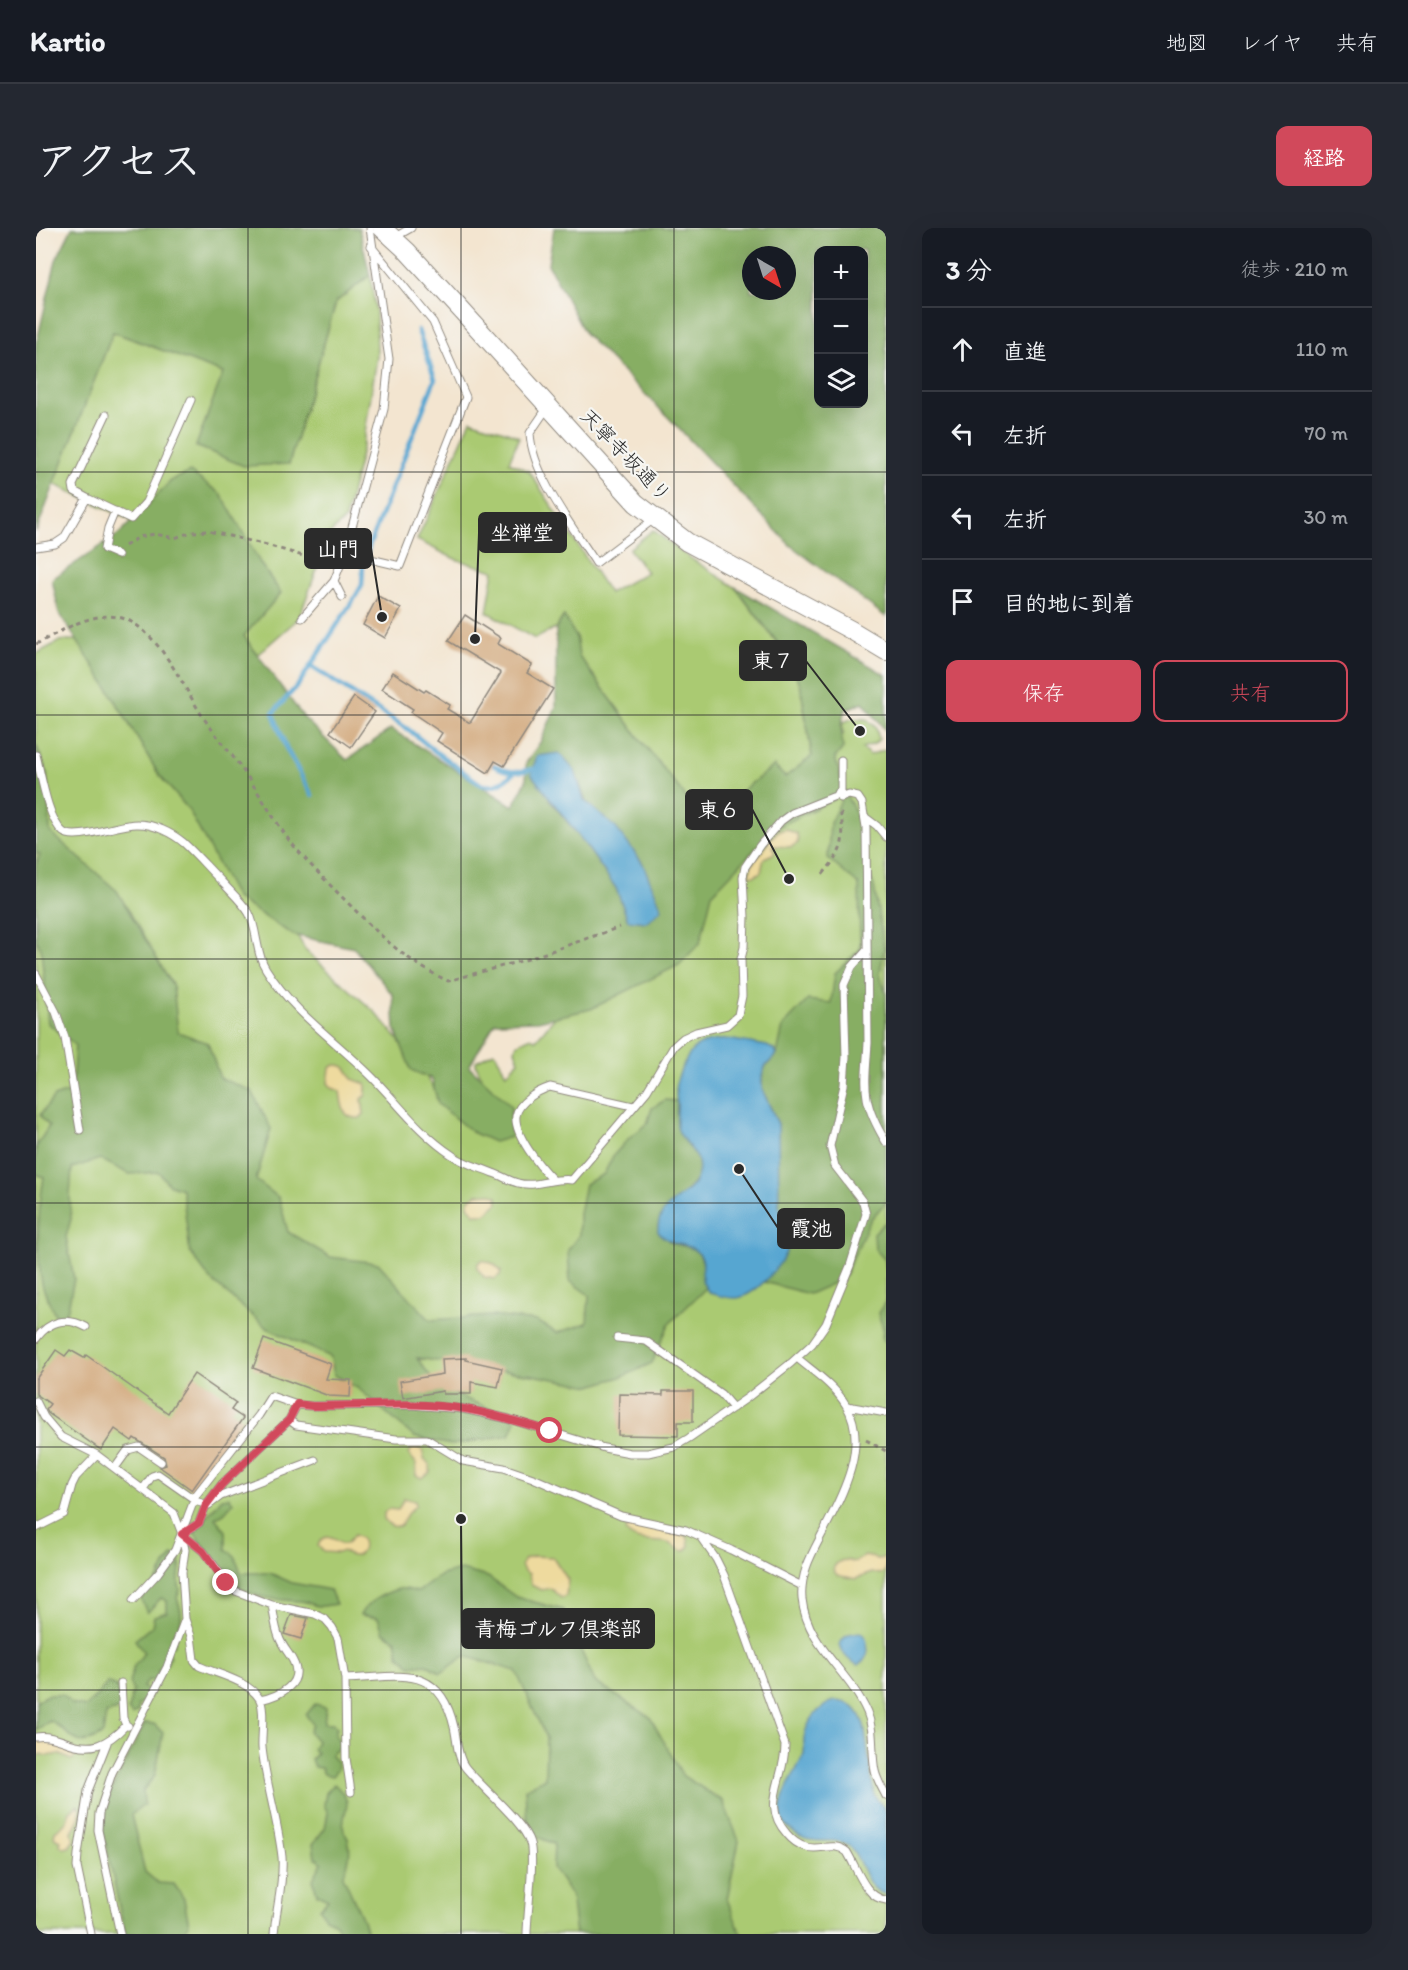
<!DOCTYPE html>
<html lang="ja">
<meta charset="utf-8">
<style>
:root{--surface:#171b24;--page:#242831;--text:#f1f3f6;--muted:#9ea1a6;--line:#363941;--accent:#d1495b}
body{margin:0;font-family:Itim,"Klee One",sans-serif;background:var(--page);color:var(--text)}
.controls{position:absolute;right:18px;top:18px;display:grid;overflow:hidden;border-radius:12px;box-shadow:0 6px 24px #0002}
.controls button{width:54px;height:54px;display:grid;place-items:center;padding:0;border:0;border-bottom:2px solid var(--line);background:var(--surface);color:var(--text);font:30px sans-serif}
.compass{position:absolute;left:706px;top:18px;width:54px;height:54px;border-radius:50%;background:var(--surface);box-shadow:0 6px 24px #0002;rotate:141deg}
.stop{position:absolute;width:18px;height:18px;margin:-14px;border:4px solid #d1495b;border-radius:50%;background:#fff}
.stop.end{background:#d1495b;border-color:#fff;box-shadow:0 2px 6px #0008}
.list{margin:0;padding:0;list-style:none}
h2{display:flex;justify-content:space-between;align-items:center;height:78px;margin:0;padding:0 24px;font-size:26px}
h2 small{font-size:20px;font-weight:400;color:var(--muted)}
.list li{display:grid;grid-template-columns:39px 1fr auto;gap:18px;align-items:center;box-sizing:border-box;height:84px;padding:0 24px;border-top:2px solid var(--line)}
.list b{display:block;font-size:22px;white-space:nowrap}
.list em{font-size:20px;font-style:normal;color:var(--muted)}
.actions{display:flex;gap:12px;padding:18px 24px}
.actions a{flex:1;padding:14px 0;border:2px solid var(--accent);border-radius:12px;text-align:center;font-size:21px;color:var(--accent)}
.actions .main{background:var(--accent);color:#fff}
.icon{flex:none;width:33px;height:33px;fill:none;stroke:currentColor;stroke-width:2;stroke-linecap:round;stroke-linejoin:round}
.map{position:relative;flex:none;width:850px;height:1706px;overflow:hidden;border-radius:12px}
header{display:flex;align-items:center;gap:36px;box-sizing:border-box;height:84px;padding:0 30px;background:var(--surface);border-bottom:2px solid var(--line)}
header strong{font-size:28px}
nav{display:flex;gap:33px;margin-inline-start:auto;font-size:21px}
.intro{display:flex;align-items:center;justify-content:space-between;box-sizing:border-box;height:144px;padding:0 36px}
h1{margin:0;font-size:42px}
.button{padding:15px 27px;border-radius:12px;background:var(--accent);color:#fff;font-size:21px;font-weight:700}
main{display:flex;gap:36px;padding:0 36px}
aside{flex:1;background:var(--surface);border-radius:12px;box-shadow:0 6px 24px #0002}
.map>svg:first-child{display:block}
</style>
<header>
<strong>Kartio</strong>
<nav><a>地図</a><a>レイヤ</a><a>共有</a></nav>
</header>
<div class="intro"><h1>アクセス</h1><a class="button">経路</a></div>
<main>
<div class="map">
<svg width="850" height="1706" viewBox="0 0 850 1706">
<rect width="100%" height="100%" fill="#f6f6f2"/>
<filter id="ink" filterUnits="userSpaceOnUse"><feTurbulence type="fractalNoise" baseFrequency=".0167" numOctaves="2"/><feDisplacementMap in="SourceGraphic" scale="12" xChannelSelector="R" yChannelSelector="G"/><feConvolveMatrix kernelMatrix="1 2 1 2 8 2 1 2 1" color-interpolation-filters="sRGB"/></filter>
<filter id="wash" filterUnits="userSpaceOnUse"><feTurbulence type="fractalNoise" baseFrequency=".008" numOctaves="4" result="noise"/><feDisplacementMap in="SourceGraphic" scale="24" xChannelSelector="R" yChannelSelector="G"/><feGaussianBlur stdDeviation="1.35" result="paint"/><feColorMatrix in="noise" values="0 0 0 0 0 0 0 0 0 0 0 0 0 0 0 0 0 1.4 0 .05"/><feComposite in="paint" operator="in"/></filter>
<g filter="url(#wash)">
<rect width="100%" height="100%" fill="#f3e5d0"/>
<path fill="#aaca72" stroke="#6a7a4e" stroke-width="1.5" d="M334 47 340 84 341 129 327 217 309 291 294 306 263 390 214 433 109 299 18 256 77 104 188 145 160 219 253 236 300 74Z
M435 192C452 199 467 201 483 209L473 234 493 243 573 365 611 344 593 321 617 302 648 326 699 359 744 419 764 455 776 529 748 550 738 538 668 593 604 511 543 428 540 409 527 389 520 400 499 411 451 384 458 343 419 331 381 312Z
M32 412 75 414 233 657 270 723 340 785 379 832 406 872 451 861 440 837V833L458 824 460 826 470 846 483 833 479 822 481 816 495 809 500 812 536 769 795 510 808 506 806 501 807 495 814 491H831L840 500 843 511 838 516 826 520 834 527 850 521V1706H0V426L24 413Z"/>
<path fill="#87ae64" stroke="#596c48" stroke-width="1.5" fill-rule="evenodd" d="M36 0H323L334 47 300 74 253 236 208 238 160 218 187 145 77 104 0 304V117L20 32Z
M518 0H850V389L754 317 632 189 549 106 512 36ZM782 22H828V176H782ZM715 27H751V63H715Z
M154 244 185 266 226 338 245 365 208 408 268 490 311 532 355 501 477 578 490 553V535L505 513 520 479V400L528 388 540 409 543 428 604 511 668 592 738 538 749 549 776 528 764 455 744 418 699 359 850 447V503L827 474 809 482 805 498 807 520 799 530 809 565 827 598 830 637 838 658 848 720 844 746 850 766V974L835 991 807 1051 773 1066 728 1054C737 1044 754 1020 752 1006 750 996 746 987 742 978V896L726 861V848L729 839 741 826 747 798 772 772 795 775 799 745 824 721 823 657 792 631 794 595 808 566 738 601 676 666 664 715 643 737 555 781 502 793 459 794 433 838 475 878V909L458 914 436 904 402 876 396 851 375 842 359 801 357 767 318 720 257 707 200 670 152 581 123 547 73 462 23 385 16 351 83 306 136 252ZM539 543 592 692 580 660 546 612 513 571Z
M0 516 11 545 14 604 81 663 137 758 142 804 172 815 184 850 216 863 235 901 220 952 243 970 252 1004 294 1029 342 1035 394 1092 456 1088 501 1093 521 1105 551 1095 553 1067 534 1053 532 1022 543 1007V985L549 956 568 946 577 928 593 910 611 896 616 880 629 872 641 873C641 881 639 894 643 901 648 913 662 923 663 938 666 962 628 972 622 998 625 1002 629 1010 634 1014 641 1019 654 1016 661 1024 672 1034 663 1049 670 1060L633 1096 616 1135 588 1148 555 1158 497 1147 381 1130 402 1159 480 1192 474 1207 415 1217 378 1209 323 1161 298 1147 295 1129 231 1100 174 1051 154 1024 146 961 132 956 123 944 93 946 64 931 36 940 34 967 35 991 30 1009 38 1051 32 1080 28 1089 19 1087C15 1077 9 1067 6 1056 0 1023 2 983 8 949L0 946V919L13 898 4 887 18 869 36 863 39 817 12 795 5 721 0 711V637L4 626 0 625Z
M848 995H850V1042L849 1032 839 1021 838 1005Z
M850 1062V1114L846 1111 847 1100 842 1085 849 1074Z
M193 1269 197 1275 188 1285 179 1290 190 1303V1321L199 1328 205 1345H234L256 1355 294 1362 300 1376C294 1377 287 1379 282 1378 276 1377 271 1373 264 1373 246 1372 222 1371 206 1361 188 1349 170 1322 158 1304L186 1270Z
M137 1327 144 1330C146 1342 140 1351 144 1362L141 1370C146 1383 148 1395 138 1406L139 1416 131 1422 134 1428 131 1436 122 1442 123 1450 111 1453 107 1459 115 1465 110 1473 102 1477V1483L96 1487 92 1481 97 1463 93 1454 98 1438 108 1425 99 1412 116 1398 118 1388 131 1384V1373L125 1370 111 1385 105 1371 122 1352 129 1337Z
M425 1342 452 1349 480 1369 527 1382 559 1454 614 1489 647 1548 687 1573 703 1613 691 1671 705 1706H540L535 1667 517 1640 518 1616 497 1607 491 1597 489 1561 509 1550 510 1510 480 1443 429 1428 405 1445 390 1436 374 1438 363 1427 360 1412 347 1404 342 1390 324 1387C331 1374 348 1365 363 1361 369 1360 376 1363 382 1364L405 1347Z
M72 1455 81 1459 84 1480 70 1486 67 1506C37 1525 36 1504 14 1493L0 1502V1474L11 1467H26L36 1476 50 1479Z
M279 1476 290 1479 288 1495H297L301 1499 299 1507 304 1513V1519L294 1527 301 1534 302 1541 296 1548 288 1546 285 1540 278 1539 275 1531 281 1525 277 1521 281 1513 273 1504 277 1496 270 1487Z
M109 1495 118 1496 127 1505 119 1548 107 1562 108 1577 95 1587 109 1644 122 1655 138 1656 148 1671 153 1697 145 1706H89L67 1603 73 1567Z
M298 1556C323 1578 303 1582 308 1603 309 1606 311 1608 312 1611 316 1625 312 1636 307 1648L327 1692 331 1706H305L300 1695 289 1690 284 1680 292 1671 281 1666 277 1651 286 1635 279 1629 277 1616 289 1600 292 1585 288 1577 290 1565Z"/>
<path fill="#eeda9e" stroke="#8c8264" stroke-width="1.5" d="M750 601 761 606 762 615 755 619 737 618 739 625 728 630 725 644 718 648 713 647 716 636 726 624 734 611 742 603Z
M299 837C310 836 312 842 316 851L330 856V867L326 871 328 886 324 890C306 892 306 877 304 863L296 860 292 855 294 840Z
M453 965 461 968 462 975 449 986H439L432 978 433 972 441 966Z
M446 1032 458 1036 465 1043 464 1047 458 1051 448 1049 441 1040 442 1035Z
M382 1220 387 1222 388 1231 394 1237V1244L386 1250 380 1248V1235L372 1226 376 1221Z
M368 1270 379 1273 380 1277 371 1286 365 1297C358 1301 353 1297 348 1291V1284L352 1281 362 1282Z
M598 1294 608 1299H622L630 1305C638 1303 646 1304 652 1310L653 1319 649 1323C641 1323 639 1316 632 1315 618 1312 600 1316 590 1304L591 1298Z
M318 1307 325 1310C331 1325 320 1334 307 1323L302 1325 288 1324 282 1318C288 1303 297 1311 306 1316L311 1315Z
M498 1328 517 1329 532 1352 530 1368 525 1370 514 1360 505 1362 495 1357 493 1346 488 1343 485 1337 489 1331Z
M829 1328 843 1331 850 1329V1342L845 1346 836 1345 819 1351C813 1348 804 1350 799 1345L798 1339C804 1330 809 1332 818 1334Z
M7 1511C18 1515 37 1514 41 1528L35 1532 23 1526 11 1528 5 1526 0 1529V1513Z
M42 1577C48 1588 40 1595 36 1604L38 1612 33 1619 28 1620 24 1617 25 1612 18 1609 19 1603 30 1595 34 1583Z"/>
<path fill="#57a6d1" stroke="#41687e" stroke-width="1.5" d="M523 525 539 543 548 572 580 600 606 634 626 681 610 694 592 692 580 660 546 612 495 546 501 528Z
M692 811 731 818 739 822 741 826 729 839 726 848V861L742 896 743 978C745 986 754 1004 753 1013 751 1033 721 1067 701 1070 692 1071 682 1067 673 1065 671 1061 667 1056 666 1052 665 1041 671 1032 661 1024 650 1013 635 1019 622 1004 620 972 656 971 662 946 667 926 648 918 642 902 639 894 642 883 641 875 639 859 638 859 644 844 656 816 662 814 692 811Z
M825 1404 829 1408C833 1420 834 1429 823 1437 812 1433 807 1427 804 1416 809 1406 814 1405 825 1404Z
M799 1473C815 1473 823 1482 828 1497L838 1567 850 1583V1666C830 1664 827 1633 815 1620 799 1603 773 1626 749 1596 735 1578 760 1545 767 1528 770 1523 767 1516 768 1510 770 1495 783 1477 799 1473Z"/>
<g fill="none" stroke-linecap="round" stroke-linejoin="round">
<path stroke="#57a6d1" stroke-width="4.5" d="M276 439 373 502 400 524 446 557C460 560 466 554 477 546
M457 537C471 545 481 545 497 541
M276 567 251 522 237 485 262 457 318 371 326 357 327 337 333 318 399 151 382 102"/>
</g>
<g id="blocks">
<path fill="#d3aa7f" d="M342 368 365 381 349 410 327 397Z
M429 387 465 410 462 416 496 437 491 445 517 461 468 538 459 533 452 545 401 513 406 505 375 484 377 481 346 461 357 444 388 464 390 462 414 477 411 481 434 495 465 445 412 413Z
M318 469 339 484 315 519 294 504Z
M228 1111 295 1136 290 1151 315 1152 314 1169 293 1168 217 1140Z
M20 1122 29 1128 34 1122 48 1130 50 1127 132 1185 158 1146 200 1175 195 1182 207 1190 156 1262 124 1239 130 1237 128 1229 98 1210 96 1213 79 1201 65 1222 12 1185 10 1181 14 1176 0 1166V1151Z
M430 1130V1132L466 1140 462 1159 435 1154V1166H407V1163L367 1170 364 1153 407 1146 406 1131Z
M627 1163H657V1194H642V1208L582 1207 583 1166 627 1167Z
M255 1387 272 1390 265 1411 248 1406Z"/>
</g>
</g>
<g filter="url(#ink)">
<use href="#blocks" fill-opacity="0" stroke="#8f887e" stroke-width="1.5"/>
<g fill="none" stroke-linecap="round" stroke-linejoin="round">
<defs>
<path id="service" d="M359 9 375 0
M513 180 507 186 494 205C496 247 537 299 560 335L618 291
M51 270 95 291 110 274 155 172
M79 283 72 300 68 321 82 327
M0 319 19 316 28 310 51 270 38 263 37 257 70 187
M309 325 364 338 430 169 397 94 335 18
M298 353 306 369
M266 390 298 353 309 325 348 181 353 131 334 0
M0 527C5 546 12 592 27 604 40 614 84 595 102 596 118 596 136 605 148 615 161 627 173 641 186 654 195 664 206 674 213 685 222 702 219 724 230 741 256 783 297 811 332 845 360 872 382 905 416 927 428 936 443 939 457 945 466 948 474 953 482 955 500 960 518 949 536 952L611 863 638 818 647 810 660 804 691 797 702 787 706 768 705 731 708 719 709 689 707 649 709 639 724 617 745 593 756 585 799 568 805 562
M805 532V570L813 567 822 569 826 575 830 599 832 815C829 861 825 873 850 914
M829 589 841 598 850 609
M0 746 20 784 29 810 44 902
M517 952C504 939 478 907 480 888 482 874 502 863 514 859L597 878
M581 1110 610 1113 685 1166 697 1180
M0 1111C13 1093 30 1088 50 1099
M761 1130C778 1144 798 1157 810 1177 835 1219 803 1273 784 1310 774 1329 764 1348 766 1371 771 1418 813 1443 831 1484 839 1503 835 1523 839 1543 841 1552 846 1560 850 1568
M0 1173 8 1189 25 1209 61 1227 138 1285 146 1306 149 1322 146 1344 149 1391 131 1439 76 1545 63 1585 62 1602 84 1706
M261 1177 253 1192 260 1197 360 1211H391L427 1233 468 1240 497 1250 585 1288 650 1302 695 1322 766 1358
M811 1178 850 1185
M79 1240 92 1222 103 1219 125 1234
M107 1261 116 1248 122 1246 162 1274 173 1277 185 1268 279 1232
M0 1300 28 1286 36 1257 40 1249 61 1227
M146 1306 167 1323 197 1362 236 1377 279 1386 289 1391 296 1399 302 1410 309 1451 310 1530 315 1564
M146 1306 163 1295 170 1277 186 1256 253 1192
M665 1310 680 1331 688 1347 749 1517C749 1553 724 1576 751 1606 756 1612 762 1617 770 1619 785 1623 798 1613 811 1624 821 1640 829 1670 850 1672
M97 1372 122 1345 139 1322 160 1267 223 1187 235 1168 261 1177 276 1178 375 1177 428 1181 473 1191 568 1220 594 1225H612L638 1219 653 1210 711 1170 755 1135 776 1116 790 1096 814 1038 830 986 827 974 799 938 794 918 808 857 810 829 808 757 816 739 830 723
M149 1391 155 1408 158 1432 163 1438C181 1446 211 1452 223 1470 230 1480 225 1507 226 1520 230 1557 242 1592 246 1629 248 1655 240 1680 238 1706
M309 1451C361 1450 403 1433 418 1499 421 1511 421 1529 429 1539 444 1558 488 1594 494 1615 499 1631 491 1686 491 1706
M85 1455 87 1490 90 1497 92 1498
M224 1472C243 1468 269 1456 257 1433 253 1425 246 1418 243 1409 239 1399 238 1387 236 1377
M0 1509C9 1507 19 1510 27 1513 55 1524 70 1518 90 1497
M55 1706 41 1639 42 1626 52 1563 71 1515"/>
<path id="tertiary" d="M346 0 371 23 417 73 600 275 651 314 815 402 850 423"/>
</defs>
<use href="#service" stroke="#8f887e" stroke-width="9"/>
<use href="#tertiary" stroke="#8f887e" stroke-width="20"/>
<path stroke="#8f887e" stroke-width="3" stroke-dasharray="4.5 4.5" stroke-linecap="butt" d="M89 318 103 309 119 306 139 310 155 304 172 303 231 317 293 336
M0 416C27 403 58 380 89 391 123 404 148 460 167 489 180 508 195 525 208 544 224 566 237 590 253 612 270 633 290 653 309 672 343 706 367 732 412 753L492 731 584 699
M787 646C809 620 809 614 804 580
M830 1212 850 1223"/>
<use href="#service" stroke="#fff" stroke-width="7"/>
<use href="#tertiary" stroke="#fff" stroke-width="18"/>
</g>
</g>
<g fill="none" stroke-linecap="round" stroke-linejoin="round" filter="url(#ink)">
<path stroke="#d1495b" stroke-width="8" d="M190 1355 167 1323 146 1306 163 1295 170 1277 186 1256 253 1192 261 1176 276 1178C327 1178 379 1173 429 1181 458 1186 486 1195 514 1203"/>
</g>
<path fill="none" stroke="#2b2b2b" stroke-width="1.5" stroke-opacity="0.55" d="M212 0V1706M425 0V1706M638 0V1706M0 244H850M0 487H850M0 731H850M0 975H850M0 1219H850M0 1462H850"/>
<g text-anchor="middle" dominant-baseline="central" stroke-width="4.5" stroke-linejoin="round" paint-order="stroke">
<g font-size="20" fill="#2b2b2b" stroke="#f6f6f2">
<text transform="translate(590 227) rotate(46)">天寧寺坂通り</text>
</g>
</g>
<path fill="none" stroke="#2b2b2b" stroke-width="2" d="M439 411L443 305M346 389L335 320M824 503L770 433M753 651L716 581M703 941L742 1000M425 1291L426 1400"/>
<g fill="#2b2b2b" stroke="#f6f6f2" stroke-width="2">
<circle cx="439" cy="411" r="6"/>
<circle cx="346" cy="389" r="6"/>
<circle cx="824" cy="503" r="6"/>
<circle cx="753" cy="651" r="6"/>
<circle cx="703" cy="941" r="6"/>
<circle cx="425" cy="1291" r="6"/>
</g>
<g fill="#2b2b2b" stroke="#2b2b2b" stroke-width="2">
<rect x="443" y="285" width="87" height="39" rx="6"/>
<rect x="269" y="301" width="66" height="39" rx="6"/>
<rect x="704" y="413" width="66" height="39" rx="6"/>
<rect x="650" y="562" width="66" height="39" rx="6"/>
<rect x="742" y="981" width="66" height="39" rx="6"/>
<rect x="426" y="1381" width="192" height="39" rx="6"/>
</g>
<g font-size="21" text-anchor="middle" font-weight="bold" fill="#fff">
<text x="486" y="312">坐禅堂</text>
<text x="302" y="328">山門</text>
<text x="737" y="440">東７</text>
<text x="683" y="589">東６</text>
<text x="775" y="1008">霞池</text>
<text x="522" y="1408">青梅ゴルフ倶楽部</text>
</g>
</svg>
<div class="controls">
<button>+</button>
<button>−</button>
<button><svg class="icon" aria-label="layers" viewBox="0 0 24 24"><path d="M12 4l9 5-9 5-9-5zM3 14l9 5 9-5"/></svg></button>
</div>
<svg class="compass" viewBox="-18 -18 36 36"><path d="M0-13l5 13h-10z" fill="#e53935"/><path d="M0 13l5-13h-10z" fill="#9ea1a6"/></svg>
<div class="stop" style="left:514px;top:1203px"></div>
<div class="stop end" style="left:190px;top:1355px"></div>
</div>
<aside>
<h2>3 分<small>徒歩 · 210 m</small></h2>
<ul class="list">
<li><svg class="icon" aria-label="ahead" viewBox="0 0 24 24"><path d="M12 20V5M6 11l6-6 6 6"/></svg><div><b>直進</b></div><em>110 m</em></li>
<li><svg class="icon" aria-label="left" viewBox="0 0 24 24"><path d="M17 20v-9H6M10 6l-5 5 5 5"/></svg><div><b>左折</b></div><em>70 m</em></li>
<li><svg class="icon" aria-label="left" viewBox="0 0 24 24"><path d="M17 20v-9H6M10 6l-5 5 5 5"/></svg><div><b>左折</b></div><em>30 m</em></li>
<li><svg class="icon" aria-label="arrive" viewBox="0 0 24 24"><path d="M6 21V4h12l-3 4 3 4H6"/></svg><div><b>目的地に到着</b></div></li>
</ul>
<div class="actions"><a class="main">保存</a><a>共有</a></div>
</aside>
</main>
